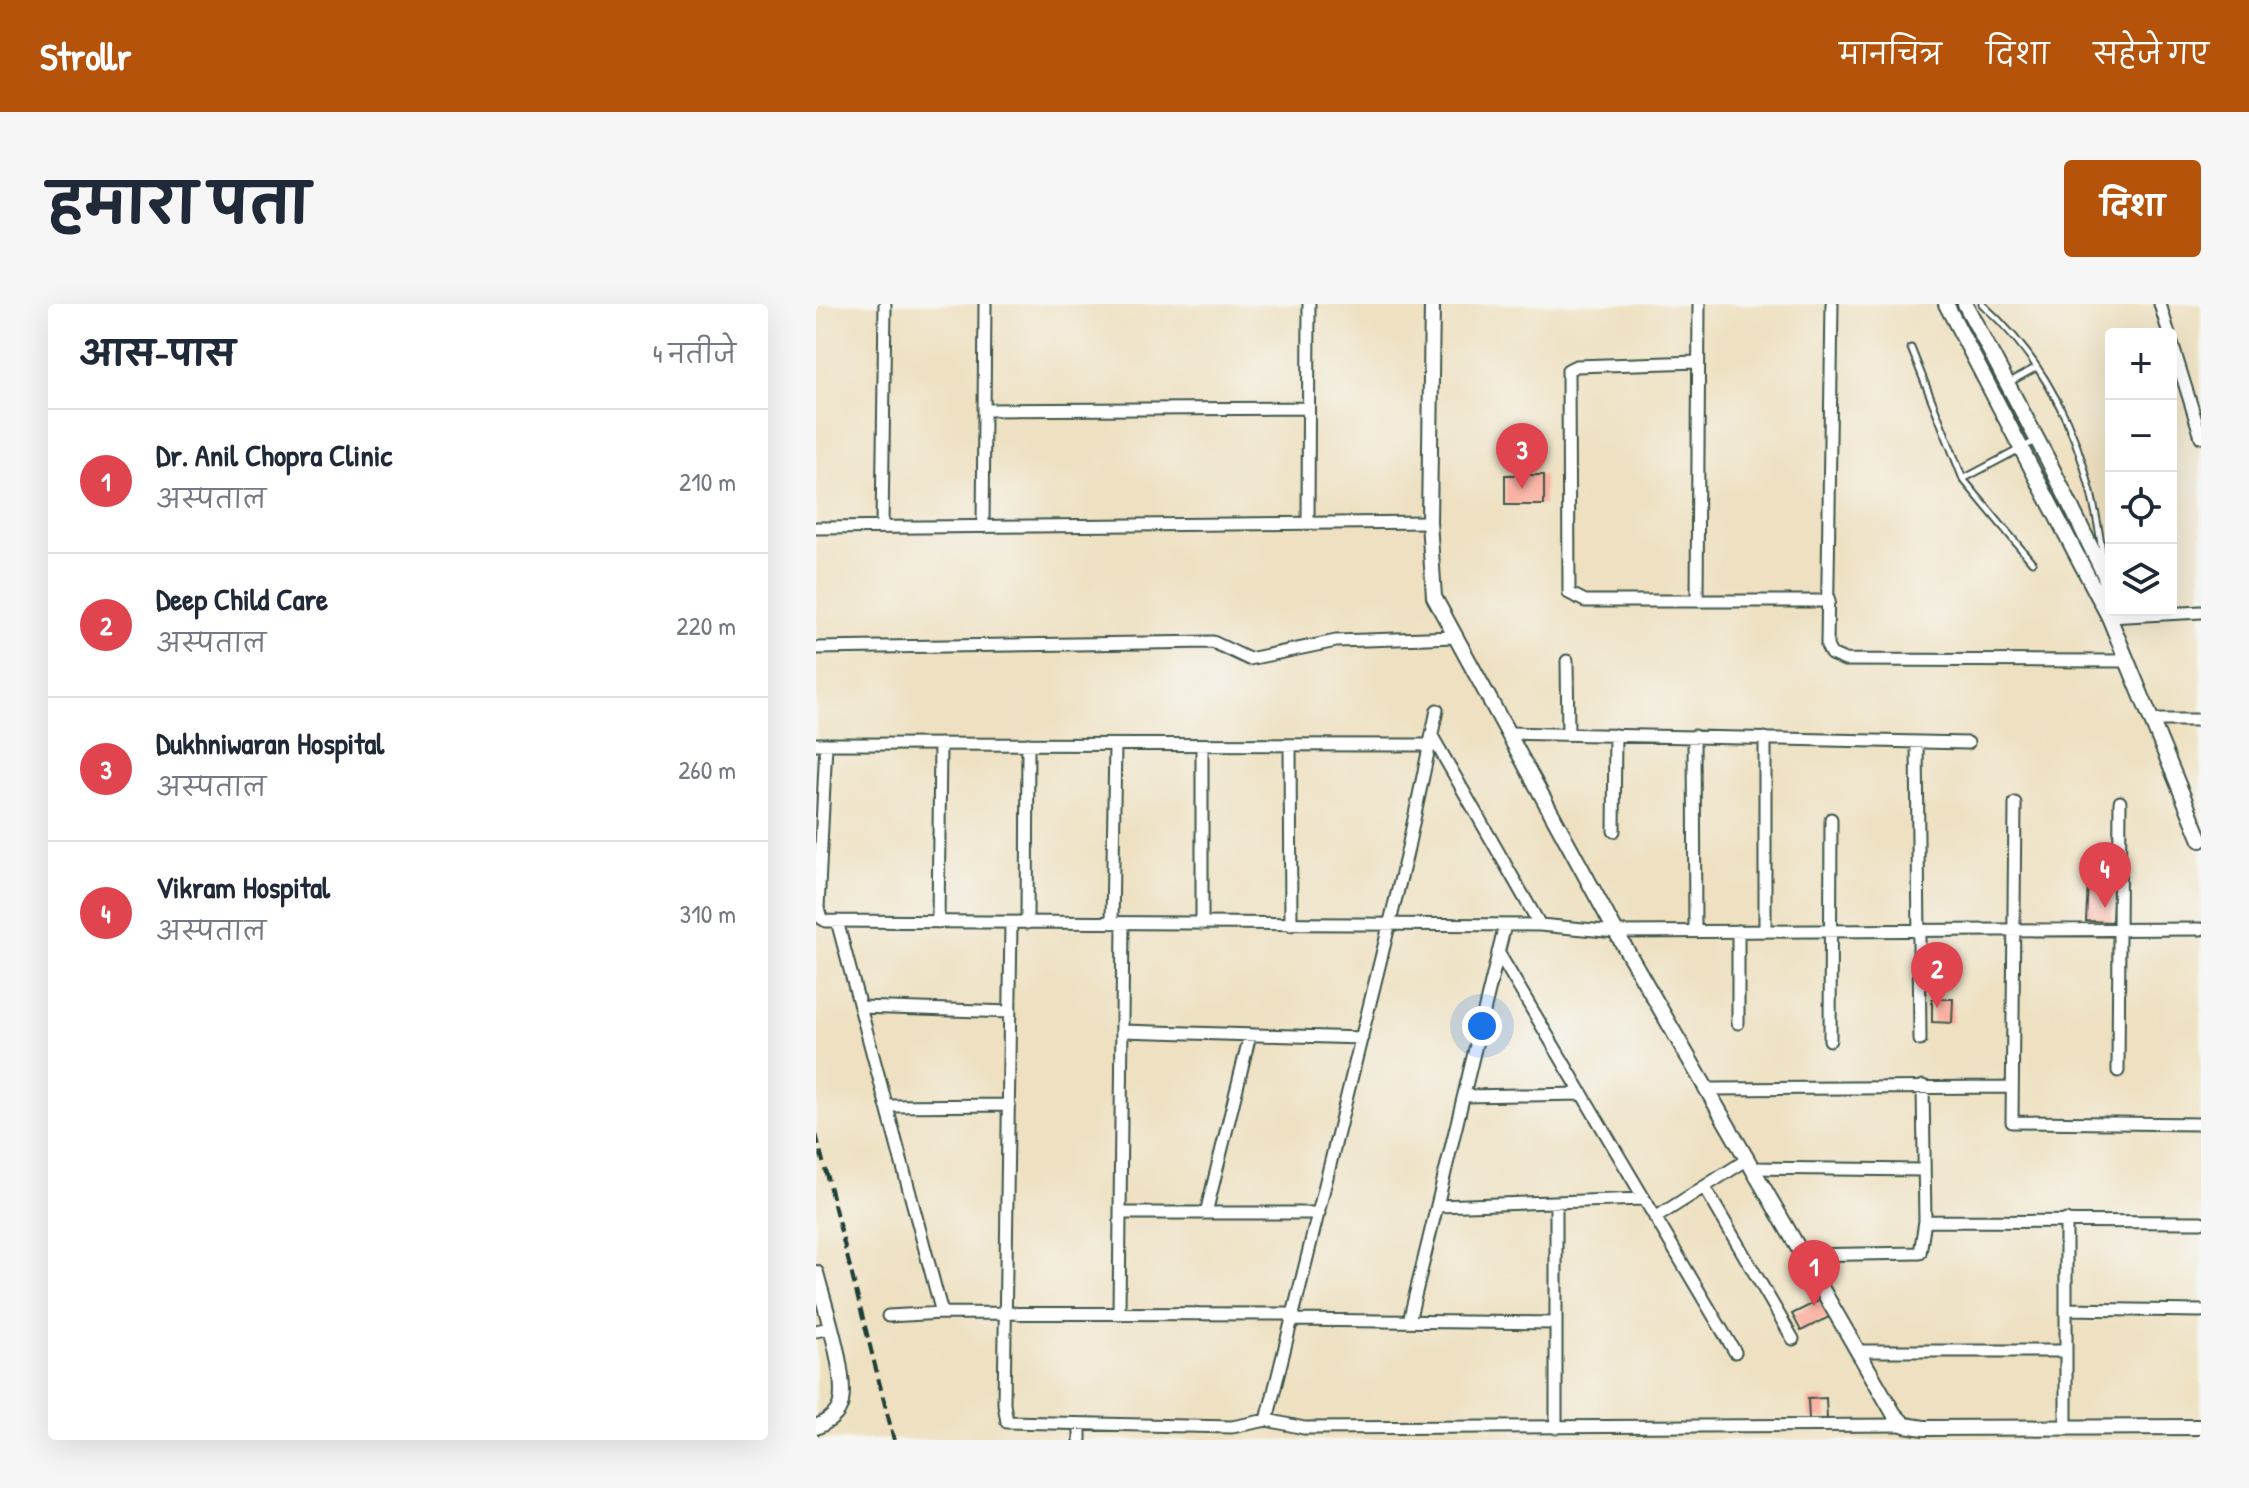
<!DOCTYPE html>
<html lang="hi">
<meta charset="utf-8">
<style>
:root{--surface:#fff;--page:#f6f6f7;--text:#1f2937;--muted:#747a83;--line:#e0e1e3;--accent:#b45309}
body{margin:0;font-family:"Patrick Hand","Playpen Sans Deva",sans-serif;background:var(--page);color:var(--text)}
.controls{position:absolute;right:24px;top:24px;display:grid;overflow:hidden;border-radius:8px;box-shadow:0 8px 32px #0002}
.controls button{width:72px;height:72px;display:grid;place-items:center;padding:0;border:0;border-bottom:2px solid var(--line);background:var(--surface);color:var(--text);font:40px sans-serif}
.you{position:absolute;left:666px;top:722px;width:28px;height:28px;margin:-20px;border:6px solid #fff;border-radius:50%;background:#1a73e8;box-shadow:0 0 0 12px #1a73e833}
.badge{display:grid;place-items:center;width:52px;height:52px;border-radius:50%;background:var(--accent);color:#fff;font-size:26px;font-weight:700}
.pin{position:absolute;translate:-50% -66px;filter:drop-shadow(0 2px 4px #0008)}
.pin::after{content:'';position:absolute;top:42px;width:28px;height:24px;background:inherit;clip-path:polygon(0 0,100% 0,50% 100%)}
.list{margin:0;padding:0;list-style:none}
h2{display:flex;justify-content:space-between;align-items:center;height:104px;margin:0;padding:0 32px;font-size:34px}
h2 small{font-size:26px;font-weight:400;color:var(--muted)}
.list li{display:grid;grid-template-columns:52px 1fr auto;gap:24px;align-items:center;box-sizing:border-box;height:144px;padding:0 32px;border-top:2px solid var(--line)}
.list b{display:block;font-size:30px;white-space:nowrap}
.list p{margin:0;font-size:26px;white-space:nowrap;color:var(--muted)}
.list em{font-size:26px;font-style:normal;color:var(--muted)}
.icon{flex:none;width:44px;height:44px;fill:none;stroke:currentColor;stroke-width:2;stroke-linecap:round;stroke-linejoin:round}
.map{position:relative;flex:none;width:1385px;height:1136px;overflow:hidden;border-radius:8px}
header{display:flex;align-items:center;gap:48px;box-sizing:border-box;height:112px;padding:0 40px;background:var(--accent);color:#fff}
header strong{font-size:38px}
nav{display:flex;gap:44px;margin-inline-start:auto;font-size:28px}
.intro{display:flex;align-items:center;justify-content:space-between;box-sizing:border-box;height:192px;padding:0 48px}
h1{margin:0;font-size:56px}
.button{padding:20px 36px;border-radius:8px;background:var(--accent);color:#fff;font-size:28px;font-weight:700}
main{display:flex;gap:48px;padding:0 48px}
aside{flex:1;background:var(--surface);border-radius:8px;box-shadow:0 8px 32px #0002}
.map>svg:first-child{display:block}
</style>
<header>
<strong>Strollr</strong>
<nav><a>मानचित्र</a><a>दिशा</a><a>सहेजे गए</a></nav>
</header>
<div class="intro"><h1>हमारा पता</h1><a class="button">दिशा</a></div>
<main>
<aside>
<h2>आस-पास<small>4 नतीजे</small></h2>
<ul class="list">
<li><span class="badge" style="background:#e0444e">1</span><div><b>Dr. Anil Chopra Clinic</b><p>अस्पताल</p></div><em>210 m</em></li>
<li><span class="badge" style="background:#e0444e">2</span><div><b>Deep Child Care</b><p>अस्पताल</p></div><em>220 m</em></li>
<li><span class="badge" style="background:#e0444e">3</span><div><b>Dukhniwaran Hospital</b><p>अस्पताल</p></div><em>260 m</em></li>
<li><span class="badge" style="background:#e0444e">4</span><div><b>Vikram Hospital</b><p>अस्पताल</p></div><em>310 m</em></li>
</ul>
</aside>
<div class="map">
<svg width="1385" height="1136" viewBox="0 0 1385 1136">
<rect width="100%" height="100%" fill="#f6f6f2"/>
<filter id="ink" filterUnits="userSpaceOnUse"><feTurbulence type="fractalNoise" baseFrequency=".0125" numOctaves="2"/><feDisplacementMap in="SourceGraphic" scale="16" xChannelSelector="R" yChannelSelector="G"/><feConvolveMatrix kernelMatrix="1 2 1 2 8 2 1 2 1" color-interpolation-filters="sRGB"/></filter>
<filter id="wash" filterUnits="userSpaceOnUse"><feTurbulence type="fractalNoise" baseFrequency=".006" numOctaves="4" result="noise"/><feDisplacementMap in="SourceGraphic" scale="32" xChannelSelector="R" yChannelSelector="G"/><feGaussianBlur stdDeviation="1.8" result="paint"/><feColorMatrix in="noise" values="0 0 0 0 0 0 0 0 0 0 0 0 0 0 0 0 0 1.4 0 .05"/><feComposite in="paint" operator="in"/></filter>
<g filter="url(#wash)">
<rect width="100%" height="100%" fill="#eee0c0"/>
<g id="blocks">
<path fill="#fba997" d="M689 171H728V201H689Z
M1273 560 1299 561 1296 618 1270 617Z
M1116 695H1137L1136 719 1116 718Z
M1006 995 1015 1012 985 1027 976 1010Z
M1010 1094 1011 1115H993L992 1095Z"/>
</g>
</g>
<g filter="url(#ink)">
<use href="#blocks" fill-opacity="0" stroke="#3e5549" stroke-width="2"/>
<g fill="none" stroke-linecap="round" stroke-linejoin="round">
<defs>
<path id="service" d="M1166 0C1241 67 1275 156 1287 255
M1095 44 1147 175 1221 136
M1194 78 1221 63
M1147 175 1216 258"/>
<path id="minor" d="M1016 0 1011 342 1015 350 1029 356 1312 357
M1344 0 1353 30
M1355 36 1385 133
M882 58 760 62 752 66 753 289 769 297H1013
M168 106 492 104
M492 219 493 0
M167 222 169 0
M66 223 69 0
M0 224 613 218
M881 296 883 0
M1293 313 1385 308
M0 344 397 338 433 355 520 337 640 333
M751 357 752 430
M1335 416H1385
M692 429 1152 439
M616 432 724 621
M878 432 879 627
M1101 438 1104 736
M0 440 614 441
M10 440 2 604 5 614 10 617 724 621 800 628 1385 625
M386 441V620
M474 441 475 621
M1199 499 1196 818 1385 820
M798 527 799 431
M21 617 126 1009
M122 618 124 440
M195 619 188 1100 191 1118 416 1123 451 1116 488 1124 1089 1121
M211 619 212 440
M296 619 299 441
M922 627V719
M949 627V434
M682 648 919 1048
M44 703 194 708
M306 727 546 734
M1014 736 1015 515
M1302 767 1304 498
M892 785 1196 783
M648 792 766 790
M71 802 193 801
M938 864 1108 866
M889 884 977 1035
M740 898V1124
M621 902 828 895
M304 909H503
M390 909 434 731
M839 914 932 855
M1250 916V1123
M1109 917 1385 918
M985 951 1104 949 1109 917 1107 782
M1250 1005 1385 1007
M303 1009 307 619
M72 1012 126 1009 478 1010
M476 1016 740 1019
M593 1017 689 621
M0 1027 14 1024
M1042 1047H1250
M451 1116 590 553 621 406
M264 1136V1122"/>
<path id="tertiary" d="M616 0 613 218 618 293 800 628 1078 1110 1089 1121 1108 1124 1385 1123
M1130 0 1293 313 1385 536
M1149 0 1232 156 1289 272 1293 304
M0 969C8 1000 31 1069 25 1098 23 1111 11 1118 0 1123"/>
</defs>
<use href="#service" stroke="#3e5549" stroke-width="9"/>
<use href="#minor" stroke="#3e5549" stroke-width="15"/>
<use href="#tertiary" stroke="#3e5549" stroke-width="18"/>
<use href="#service" stroke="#fff" stroke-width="5"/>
<use href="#minor" stroke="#fff" stroke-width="11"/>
<use href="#tertiary" stroke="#fff" stroke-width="14"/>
<path stroke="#1f3d34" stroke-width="4" stroke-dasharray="12 6" stroke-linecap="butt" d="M0 830 78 1136"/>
</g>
</g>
</svg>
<div class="controls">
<button>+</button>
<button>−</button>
<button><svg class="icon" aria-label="locate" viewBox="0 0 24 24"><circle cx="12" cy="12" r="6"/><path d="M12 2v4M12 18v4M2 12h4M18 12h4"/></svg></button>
<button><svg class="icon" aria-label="layers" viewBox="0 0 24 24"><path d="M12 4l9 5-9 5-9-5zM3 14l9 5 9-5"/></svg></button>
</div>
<div class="you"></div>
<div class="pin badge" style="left:998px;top:1002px;background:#e0444e">1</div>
<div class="pin badge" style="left:1121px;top:704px;background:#e0444e">2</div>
<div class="pin badge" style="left:706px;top:185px;background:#e0444e">3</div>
<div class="pin badge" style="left:1289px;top:604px;background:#e0444e">4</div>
</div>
</main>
